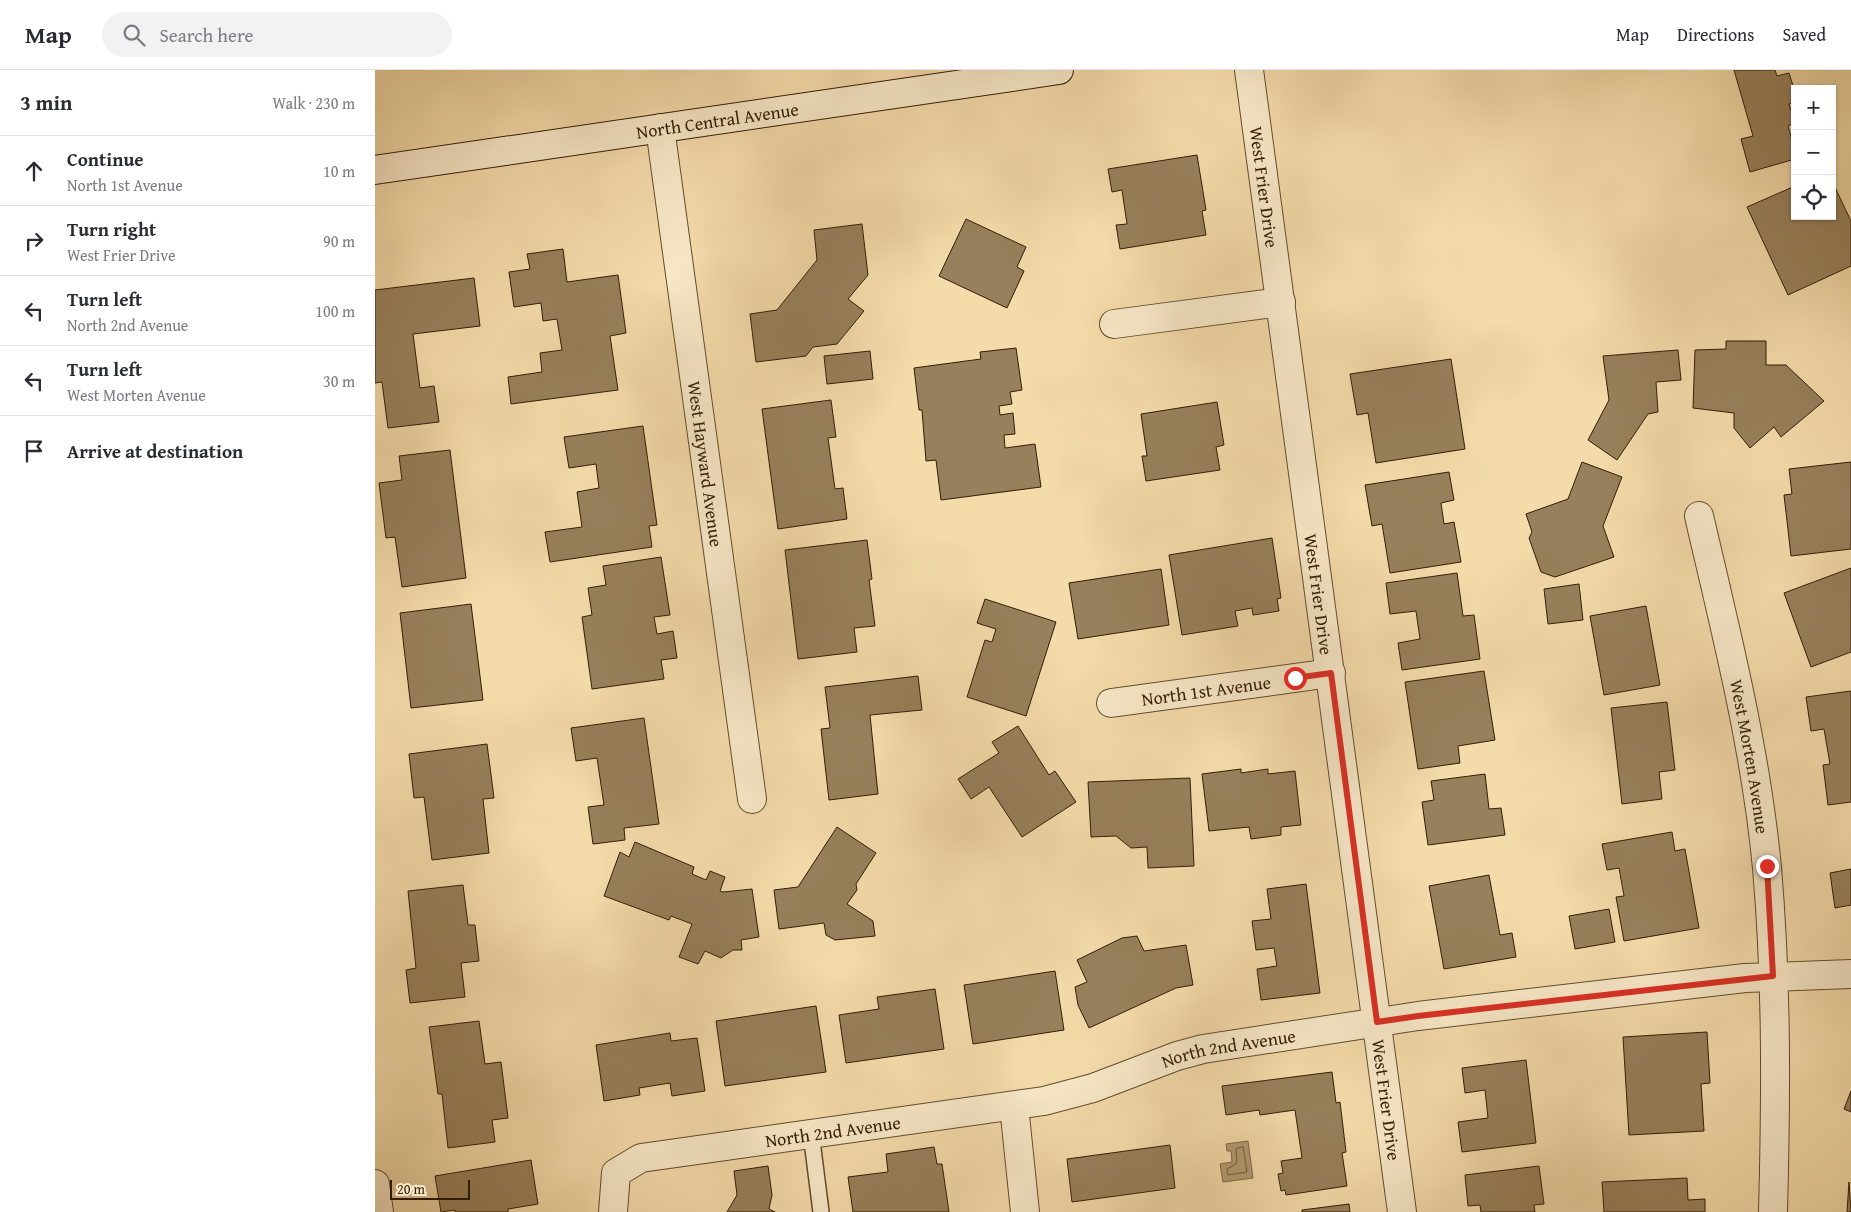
<!DOCTYPE html>
<meta charset="utf-8">
<style>
:root{--surface:#fff;--page:#f2f2f3;--text:#2b2b33;--muted:#7c7c81;--line:#e1e1e2}
body{margin:0;font-family:"Gentium Book Plus",serif;background:var(--page);color:var(--text)}
.controls{position:absolute;right:15px;top:15px;display:grid;overflow:hidden;border-radius:0px;box-shadow:0 1px 4px #0004}
.controls button{width:45px;height:45px;display:grid;place-items:center;padding:0;border:0;border-bottom:1px solid var(--line);background:var(--surface);color:var(--text);font:25px sans-serif}
.scale{position:absolute;left:15px;bottom:12px;width:80px;box-sizing:border-box;padding-left:5px;border:2px solid #321d05;border-top:0;font-size:14px;line-height:18px;white-space:nowrap;color:#321d05;-webkit-text-stroke:4px #f8e8c8;paint-order:stroke}
.stop{position:absolute;width:15px;height:15px;margin:-11px;border:4px solid #d93025;border-radius:50%;background:#fff}
.stop.end{background:#d93025;border-color:#fff;box-shadow:0 1px 5px #0008}
.list{margin:0;padding:0;list-style:none}
h2{display:flex;justify-content:space-between;align-items:center;height:65px;margin:0;padding:0 20px;font-size:21px}
h2 small{font-size:16px;font-weight:400;color:var(--muted)}
.list li{display:grid;grid-template-columns:32px 1fr auto;gap:15px;align-items:center;box-sizing:border-box;height:70px;padding:0 20px;border-top:1px solid var(--line)}
.list b{display:block;font-size:19px;white-space:nowrap}
.list p{margin:0;font-size:16px;white-space:nowrap;color:var(--muted)}
.list em{font-size:16px;font-style:normal;color:var(--muted)}
.icon{flex:none;width:28px;height:28px;fill:none;stroke:currentColor;stroke-width:2;stroke-linecap:round;stroke-linejoin:round}
.map{position:relative;flex:none;width:1476px;height:1142px;overflow:hidden}
header{display:flex;align-items:center;gap:30px;box-sizing:border-box;height:70px;padding:0 25px;background:var(--surface);border-bottom:1px solid var(--line)}
header strong{font-size:24px}
nav{display:flex;gap:28px;margin-inline-start:auto;font-size:18px}
.search{width:350px;height:45px;background:var(--page);display:flex;align-items:center;gap:12px;box-sizing:border-box;padding:0 18px;border-radius:28px;color:var(--muted);font-size:19px}
main{display:flex}
aside{flex:1;background:var(--surface)}
.map>svg:first-child{display:block}
</style>
<header>
<strong>Map</strong>
<div class="search"><svg class="icon" aria-label="search" viewBox="0 0 24 24"><circle cx="10" cy="10" r="6"/><path d="M15 15l6 6"/></svg>Search here</div>
<nav><a>Map</a><a>Directions</a><a>Saved</a></nav>
</header>
<main>
<aside>
<h2>3 min<small>Walk · 230 m</small></h2>
<ul class="list">
<li><svg class="icon" aria-label="ahead" viewBox="0 0 24 24"><path d="M12 20V5M6 11l6-6 6 6"/></svg><div><b>Continue</b><p>North 1st Avenue</p></div><em>10 m</em></li>
<li><svg class="icon" aria-label="right" viewBox="0 0 24 24"><path d="M7 20v-9h11M14 6l5 5-5 5"/></svg><div><b>Turn right</b><p>West Frier Drive</p></div><em>90 m</em></li>
<li><svg class="icon" aria-label="left" viewBox="0 0 24 24"><path d="M17 20v-9H6M10 6l-5 5 5 5"/></svg><div><b>Turn left</b><p>North 2nd Avenue</p></div><em>100 m</em></li>
<li><svg class="icon" aria-label="left" viewBox="0 0 24 24"><path d="M17 20v-9H6M10 6l-5 5 5 5"/></svg><div><b>Turn left</b><p>West Morten Avenue</p></div><em>30 m</em></li>
<li><svg class="icon" aria-label="arrive" viewBox="0 0 24 24"><path d="M6 21V4h12l-3 4 3 4H6"/></svg><div><b>Arrive at destination</b></div></li>
</ul>
</aside>
<div class="map">
<svg width="1476" height="1142" viewBox="0 0 1476 1142">
<rect width="100%" height="100%" fill="#f4dbaa"/>
<filter id="stains"><feTurbulence type="fractalNoise" baseFrequency=".004" numOctaves="4"/><feColorMatrix values="0 0 0 0 .2 0 0 0 0 .09 0 0 0 0 .02 0 0 0 .5 -.17"/></filter>
<radialGradient id="worn" r=".72"><stop offset=".6" stop-color="#630" stop-opacity="0"/><stop offset="1" stop-color="#630" stop-opacity=".3"/></radialGradient>
<path fill="#b29a72" stroke="#7f6846" d="M873 1071 878 1108 848 1112 845 1094 857 1092 856 1081H852L851 1074Z"/>
<g fill="none" stroke-linecap="round" stroke-linejoin="round">
<path stroke="#725c3c" stroke-width="1" d="M868 1077 872 1102 853 1105 852 1099 862 1093 861 1079Z"/>
</g>
<path fill="#97805b" stroke="#321d05" d="M1359 0H1400L1402 6 1414 3 1420 22V32L1414 34 1420 53 1413 56 1420 80V89L1375 102 1366 69 1378 66Z
M822 85 831 140 827 141 831 165 745 179 741 155 752 154 747 120 737 122 733 99Z
M1457 111 1476 151V196L1413 225 1372 137 1420 116V146H1457Z
M591 149 651 177 642 197 649 201 632 238 564 206Z
M487 154 493 205 473 229 489 241 462 274 438 277 431 286 381 292 375 244 402 240 442 190 439 160Z
M188 179 192 212 243 205 251 263 235 266 243 320 136 334 133 307 167 302 165 283 187 280 182 249 168 251 166 233 139 237 134 202 155 199 152 184Z
M99 208 105 256 38 264 45 318 59 316 64 352 13 358 7 312 0 313V220Z
M1351 271H1391V295H1411L1449 331 1406 367 1399 357 1375 378 1359 358V343L1318 338 1320 280 1351 279Z
M641 278 647 320 635 322 637 334 624 336 625 345 638 343 640 364 629 365 630 378 660 374 666 417 566 430 561 390 551 391 547 340H544L539 298 606 289 605 282Z
M1303 280 1306 310 1281 312 1283 342 1273 344 1242 390 1213 370 1234 330 1228 286Z
M495 281 498 309 452 314 449 286Z
M1076 289 1090 379 1001 393 993 343 982 345 975 304Z
M456 330 461 367 453 368 460 419 468 418 472 449 403 459 387 339Z
M842 332 849 375 841 377 845 400 771 411 767 386H772L766 344Z
M268 356 282 455 274 456 277 477 175 492 170 462 207 457 202 422 224 418 221 394 194 398 189 367Z
M75 380 91 508 27 517 20 467 11 468 4 413 27 410 24 386Z
M1207 392 1247 407 1228 456 1239 487 1180 507 1166 502 1154 468 1157 462 1151 444 1193 429Z
M1476 392V479L1416 486 1409 425 1417 424 1414 399Z
M1074 402 1079 430 1066 433 1069 454 1079 452 1086 492 1015 503 1007 454 997 456 990 415Z
M897 468 906 528 902 529 904 541 878 545 877 538 860 541 863 556 807 565 794 485Z
M492 470 497 509 494 510 500 556 479 558 482 582 423 589 410 480Z
M286 487 295 545 279 547 282 564 298 561 302 588 286 590 289 609 217 619 207 547 217 545 213 518 231 515 228 496Z
M1476 498V582L1436 597 1409 523Z
M786 499 794 555 703 569 694 513Z
M1082 503 1088 546 1099 545 1105 589 1027 600 1023 573 1045 569 1041 541 1015 544 1011 513Z
M1204 514 1208 550 1173 554 1169 519Z
M610 529 681 552 651 646 592 627 610 570 617 572 621 559 602 553Z
M96 534 108 630 36 638 25 543Z
M1271 536 1285 615 1229 625 1215 546Z
M1109 601 1120 670 1083 676 1085 693 1043 699 1030 612Z
M543 606 547 640 495 645 503 724 454 730 446 659 455 658 450 617Z
M1476 621V732L1453 735 1448 695 1455 694 1449 659 1436 661 1431 627Z
M1292 632 1300 700 1284 702 1287 729 1247 734 1236 638Z
M269 648 284 754 249 758 250 770 218 774 213 737 229 735 222 688 201 691 196 658Z
M643 656 674 705 680 701 701 732 647 767 614 717 596 729 583 709 624 683 617 672Z
M112 674 119 728 108 729 114 783 57 790 49 727 39 728 34 684Z
M866 699V703L893 699V704L920 701 926 755 906 757V765L876 769 874 757 834 761 827 704Z
M1110 704 1114 739 1126 738 1130 765 1053 775 1047 732 1059 730 1056 711Z
M815 708 819 796 773 798 772 777 756 778 741 766 716 767 713 712Z
M462 757 501 783 481 814 482 820 472 834 498 851 500 866 460 870 451 865 449 853 404 859 399 820 423 817Z
M1297 762 1300 781 1310 779 1324 858 1249 871 1241 827 1249 826 1244 798 1232 800 1227 774Z
M260 772 319 797 317 804 331 810 335 801 350 807 345 821 348 822 377 819 384 867 366 870 367 880H358L346 888 330 881 323 894 304 887 317 854 296 846 294 850 229 826 245 782 254 787Z
M1476 799V835L1460 838 1455 803Z
M1114 805 1125 865 1137 863 1141 887 1069 899 1054 816Z
M931 814 945 923 886 930 882 899 902 896 899 878 881 880 877 851 896 849 892 819Z
M88 815 93 855H100L104 891 86 893 90 927 35 933 31 900 41 898 33 821Z
M1234 839 1240 872 1200 879 1194 846Z
M762 866 769 881 811 875 818 915 801 918 714 958 703 935 700 917 712 912 702 890 747 868Z
M680 901 689 960 598 974 589 915Z
M560 919 569 979 471 993 464 945 504 939 502 927Z
M441 936 451 1002 350 1016 341 951Z
M104 951 110 994 126 992 133 1048 117 1050 120 1072 73 1078 67 1024H63L54 957Z
M1332 962 1335 1013 1326 1014 1329 1061 1254 1065 1248 967Z
M295 963 296 971 322 968 330 1021 297 1026 295 1013 264 1018 265 1025 229 1031 221 975Z
M1151 990 1161 1073 1087 1082 1083 1052 1113 1048 1110 1020 1090 1023 1087 998Z
M957 1002 961 1033 965 1032 971 1082 967 1083 972 1116 911 1125 910 1120 906 1121 903 1104 908 1103 906 1091 927 1088 920 1040 885 1045 884 1040 851 1045 847 1016Z
M1476 1021V1042L1469 1039Z
M795 1075 800 1118 697 1132 692 1089Z
M559 1077 562 1094H567L574 1142H478L473 1107 513 1102 511 1084Z
M156 1090 163 1134 133 1139V1142H80V1140L66 1142 60 1106Z
M393 1096 397 1125 394 1139 400 1142H352L362 1125 359 1101Z
M1164 1096 1169 1134 1159 1135 1160 1142H1106L1105 1135 1093 1136 1090 1105Z
M1312 1108 1313 1130 1330 1129V1142H1229L1227 1112Z
M1474 1112 1476 1142H1472Z
M974 1134 975 1142H927V1140Z"/>
<g fill="none" stroke-linecap="round" stroke-linejoin="round">
<defs>
<path id="lane" d="M436 1063 446 1142"/>
<g id="street">
<path id="s1" d="M874 0 1027 1142"/>
<path id="s2" d="M285 58 377 729"/>
<path d="M739 254 906 232"/>
<path id="s3" d="M1324 446C1351 562 1381 680 1392 798 1402 913 1401 1027 1398 1142"/>
<path id="s4" d="M736 633 956 603"/>
<path d="M639 1036 650 1142"/>
<path d="M0 1114 4 1142"/>
<path id="s5" d="M238 1142 241 1103 266 1088 669 1031 718 1018 802 986 828 979 1043 946 1370 908 1476 904"/>
</g>
<g id="secondary">
<path id="s6" d="M0 100 684 0"/>
</g>
</defs>
<use href="#lane" stroke="#624c2e" stroke-width="18"/>
<use href="#street" stroke="#624c2e" stroke-width="30"/>
<use href="#secondary" stroke="#321d05" stroke-width="30"/>
<use href="#lane" stroke="#f8e8c8" stroke-width="15"/>
<use href="#street" stroke="#f8e8c8" stroke-width="28"/>
<use href="#secondary" stroke="#f8e8c8" stroke-width="28"/>
</g>
<g fill="none" stroke-linecap="round" stroke-linejoin="round">
<path stroke="#d93025" stroke-width="6" d="M920 608 956 603 1002 952 1043 946 1398 906 1392 796"/>
</g>
<g text-anchor="middle" dominant-baseline="central" stroke-width="4" stroke-linejoin="round" paint-order="stroke">
<g font-size="18" fill="#321d05" stroke="#f8e8c8">
<text stroke="none"><textPath href="#s6" startOffset="346">North Central Avenue</textPath></text>
<text stroke="none"><textPath href="#s1" startOffset="118">West Frier Drive</textPath></text>
<text stroke="none"><textPath href="#s2" startOffset="339">West Hayward Avenue</textPath></text>
<text stroke="none"><textPath href="#s1" startOffset="529">West Frier Drive</textPath></text>
<text stroke="none"><textPath href="#s4" startOffset="96">North 1st Avenue</textPath></text>
<text stroke="none"><textPath href="#s3" startOffset="246">West Morten Avenue</textPath></text>
<text stroke="none"><textPath href="#s5" startOffset="668">North 2nd Avenue</textPath></text>
<text stroke="none"><textPath href="#s1" startOffset="1039">West Frier Drive</textPath></text>
<text stroke="none"><textPath href="#s5" startOffset="262">North 2nd Avenue</textPath></text>
</g>
</g>
<rect width="100%" height="100%" filter="url(#stains)"/>
<rect width="100%" height="100%" fill="url(#worn)"/>
</svg>
<div class="controls">
<button>+</button>
<button>−</button>
<button><svg class="icon" aria-label="locate" viewBox="0 0 24 24"><circle cx="12" cy="12" r="6"/><path d="M12 2v4M12 18v4M2 12h4M18 12h4"/></svg></button>
</div>
<div class="scale">20 m</div>
<div class="stop" style="left:920px;top:608px"></div>
<div class="stop end" style="left:1392px;top:796px"></div>
</div>
</main>
